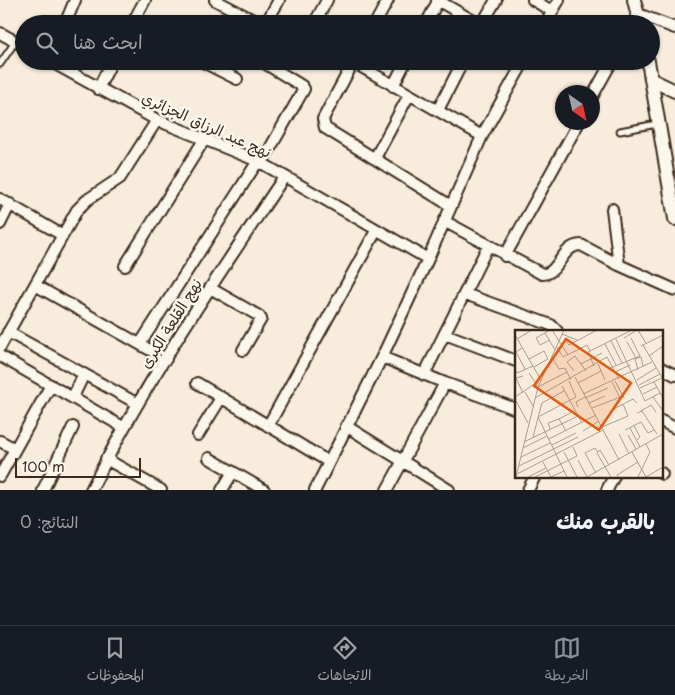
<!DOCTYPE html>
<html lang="ar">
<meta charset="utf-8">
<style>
:root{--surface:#171b24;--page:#20242c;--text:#f1f3f6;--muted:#9ea1a6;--line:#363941;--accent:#8c9099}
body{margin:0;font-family:"Playpen Sans","Playpen Sans Arabic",sans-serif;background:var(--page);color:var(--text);direction:rtl}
.compass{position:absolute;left:555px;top:85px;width:45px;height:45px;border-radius:50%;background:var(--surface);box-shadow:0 1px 4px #0004;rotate:146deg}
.scale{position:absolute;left:15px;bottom:12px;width:126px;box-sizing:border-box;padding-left:5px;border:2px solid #3b2a1e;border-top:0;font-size:14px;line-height:18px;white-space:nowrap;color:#3b2a1e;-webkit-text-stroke:4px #fbf7ec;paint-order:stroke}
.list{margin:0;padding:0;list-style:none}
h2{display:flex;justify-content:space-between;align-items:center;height:65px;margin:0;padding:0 20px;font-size:21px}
h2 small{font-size:16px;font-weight:400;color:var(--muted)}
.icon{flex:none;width:28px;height:28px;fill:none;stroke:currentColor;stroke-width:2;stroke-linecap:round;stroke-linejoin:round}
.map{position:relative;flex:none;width:675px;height:490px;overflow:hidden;direction:ltr}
.search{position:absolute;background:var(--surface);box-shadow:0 1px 4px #0004;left:15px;right:15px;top:15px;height:55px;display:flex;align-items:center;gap:12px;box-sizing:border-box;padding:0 18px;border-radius:28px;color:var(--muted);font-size:19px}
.sheet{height:135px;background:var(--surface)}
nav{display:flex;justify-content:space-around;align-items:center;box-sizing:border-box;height:70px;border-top:1px solid var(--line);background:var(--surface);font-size:14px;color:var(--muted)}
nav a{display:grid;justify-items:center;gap:2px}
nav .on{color:var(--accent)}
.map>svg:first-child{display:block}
</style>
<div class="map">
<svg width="675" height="490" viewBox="0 0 675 490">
<rect width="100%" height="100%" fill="#f8ecdc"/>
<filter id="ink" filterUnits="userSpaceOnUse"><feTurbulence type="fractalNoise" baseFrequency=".02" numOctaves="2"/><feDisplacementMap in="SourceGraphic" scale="10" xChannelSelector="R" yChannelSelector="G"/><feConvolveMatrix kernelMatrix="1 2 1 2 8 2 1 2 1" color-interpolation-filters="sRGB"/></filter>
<g filter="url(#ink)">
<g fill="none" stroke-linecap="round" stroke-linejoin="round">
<defs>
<path id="service" d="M0 64 15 42
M620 131 657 124"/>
<path id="minor" d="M215 0 261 24
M437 0 479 24
M533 0 552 11
M269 18 279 0
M265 23 269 18 280 24
M65 24 75 0
M132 24 145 0
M314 24 327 0
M375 24 388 0
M426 24 438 1
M482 24 496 0
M545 24 559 0
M633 24 638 14 675 28
M0 33 24 46
M50 61 157 120 258 161 428 259
M201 61 237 79
M351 61 482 136
M354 61 323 119 325 128 451 206
M393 86 406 61
M98 89 112 61
M592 97 612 61
M438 110 463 61
M375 158 409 95
M261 164 304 89 302 86 266 64
M0 199 62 235
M612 209 619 265
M444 221 542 274C559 275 561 245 581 245L619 265 675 290
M0 224 10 204
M505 256 579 122
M125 266 204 140
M35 285 166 359
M210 288 259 316 261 319 243 350
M465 294 551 325 557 331
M8 332 138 404
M445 334 516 361
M140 344 258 161
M0 347 77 210 87 200 120 178 157 120
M0 356 123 427
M382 357 445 383 516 409
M661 368 675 375
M424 375 488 246
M197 383 329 462
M73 397 84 374
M661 421 675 428
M268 426 376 231
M346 426 449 490
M198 435 221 398
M0 441 15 449
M209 458 264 490
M106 459 161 490
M661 473 662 474
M0 476 51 385
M43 490 73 427
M91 490C146 380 216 279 284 177
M222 490 233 472
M315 490 382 357 428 259 482 136 524 61
M387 490 445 383
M528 490 535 476
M607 490 614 476"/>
<path id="tertiary" d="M634 0 640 24
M648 61 675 219
M652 80 675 91"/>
</defs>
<use href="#service" stroke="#3b2a1e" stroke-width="9"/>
<use href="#minor" stroke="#3b2a1e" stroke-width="14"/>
<use href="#tertiary" stroke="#3b2a1e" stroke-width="16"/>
<use href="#service" stroke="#fbf7ec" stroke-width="5"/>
<use href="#minor" stroke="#fbf7ec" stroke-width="10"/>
<use href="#tertiary" stroke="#fbf7ec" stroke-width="12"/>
</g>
</g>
<g text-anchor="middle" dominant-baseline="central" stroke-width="5" stroke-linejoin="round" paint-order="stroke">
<g font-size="15" fill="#3b2a1e" stroke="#fbf7ec">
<text transform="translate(207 124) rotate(24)">نهج عبد الرزاق الجزائري</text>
<text transform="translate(170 323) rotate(-58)">نهج القلعة الكبرى</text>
</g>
</g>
<g transform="translate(515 330)">
<rect width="148" height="148" fill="#f8ecdc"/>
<path fill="none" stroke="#ac9e90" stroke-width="1" d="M37 0 53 25M123 0 131 13M30 3 40 20M47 4 62 10M0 5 26 50M109 8 122 0M2 9 17 0M101 9 130 71 145 63M35 10 25 15 21 8 35 0M51 11 54 15 82 0M96 11 107 33M112 12 121 28M90 14 101 35M128 15 148 49M41 16 48 27 72 15 75 21M126 16 148 5M7 18 1 22 10 39M134 26 148 16M37 27 44 39 50 38 56 50M14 29 29 21 33 29 19 37M66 34 87 23M83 34 90 50M79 36 73 22 117 0M93 39 125 26 116 8M0 40 2 43 18 36M123 40 120 29 126 27 128 36M59 41 52 32 60 26 71 41M100 42 115 35M14 43 23 57 52 42M8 46 1 48 8 63M60 47 104 130M122 50 141 38M100 51 109 68M97 52 105 68M139 52 148 68M63 53 86 41M124 55 145 44M47 56 67 93M125 58 147 48M10 62 18 76M68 64 137 32M128 64 142 57M0 67 21 53M138 67 148 81M20 68 92 27 104 49M70 68 93 58M0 69 13 93M74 73 90 66M63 77 61 72 70 67M77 78 108 66M97 80 118 69 122 73M126 81 136 75 141 82M122 83 127 81 142 104M23 87 52 147M23 87 61 67 54 51M119 96 125 107 122 110M87 97 113 86 108 74M115 98 125 117M35 99 33 93 44 89M110 100 126 92 133 103 139 100M51 101 44 89 59 81M68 101 84 91M104 104 114 124M113 105 121 119M18 107 27 73 49 61M34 109 81 85M9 112 63 86M37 115 61 103M8 118 32 106M85 120 82 123 96 147M85 120 94 135M49 122 62 147M117 122 131 147M6 127 35 113M63 130 72 147M28 132 36 147 49 141M4 136 63 107M81 143 70 123 80 118 83 122M2 144 88 100M1 147 23 57 49 0M13 147 31 138M20 147 62 126 58 117M72 147 148 104M103 147 102 145 123 132M123 147 135 122 131 114M131 147 148 137"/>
<path fill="#e8590c" fill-opacity="0.15" stroke="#e8590c" stroke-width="2.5" d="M51 9 116 53 84 100 19 56Z"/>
<rect width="148" height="148" fill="none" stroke="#3b2a1e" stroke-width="2.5"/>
</g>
</svg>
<svg class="compass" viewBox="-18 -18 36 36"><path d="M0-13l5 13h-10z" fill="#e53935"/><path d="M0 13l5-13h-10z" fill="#9ea1a6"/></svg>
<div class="scale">100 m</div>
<div class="search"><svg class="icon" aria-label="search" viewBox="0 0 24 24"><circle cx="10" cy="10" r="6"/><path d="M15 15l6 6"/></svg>ابحث هنا</div>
</div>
<section class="sheet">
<h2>بالقرب منك<small>النتائج: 0</small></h2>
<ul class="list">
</ul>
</section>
<nav>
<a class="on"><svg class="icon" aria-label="map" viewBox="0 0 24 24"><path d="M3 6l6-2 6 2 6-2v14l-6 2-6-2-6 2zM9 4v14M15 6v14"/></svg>الخريطة</a>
<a><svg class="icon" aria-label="directions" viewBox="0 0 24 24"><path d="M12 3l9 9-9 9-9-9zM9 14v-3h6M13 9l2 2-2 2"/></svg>الاتجاهات</a>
<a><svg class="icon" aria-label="saved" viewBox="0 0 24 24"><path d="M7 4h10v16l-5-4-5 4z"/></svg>المحفوظات</a>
</nav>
